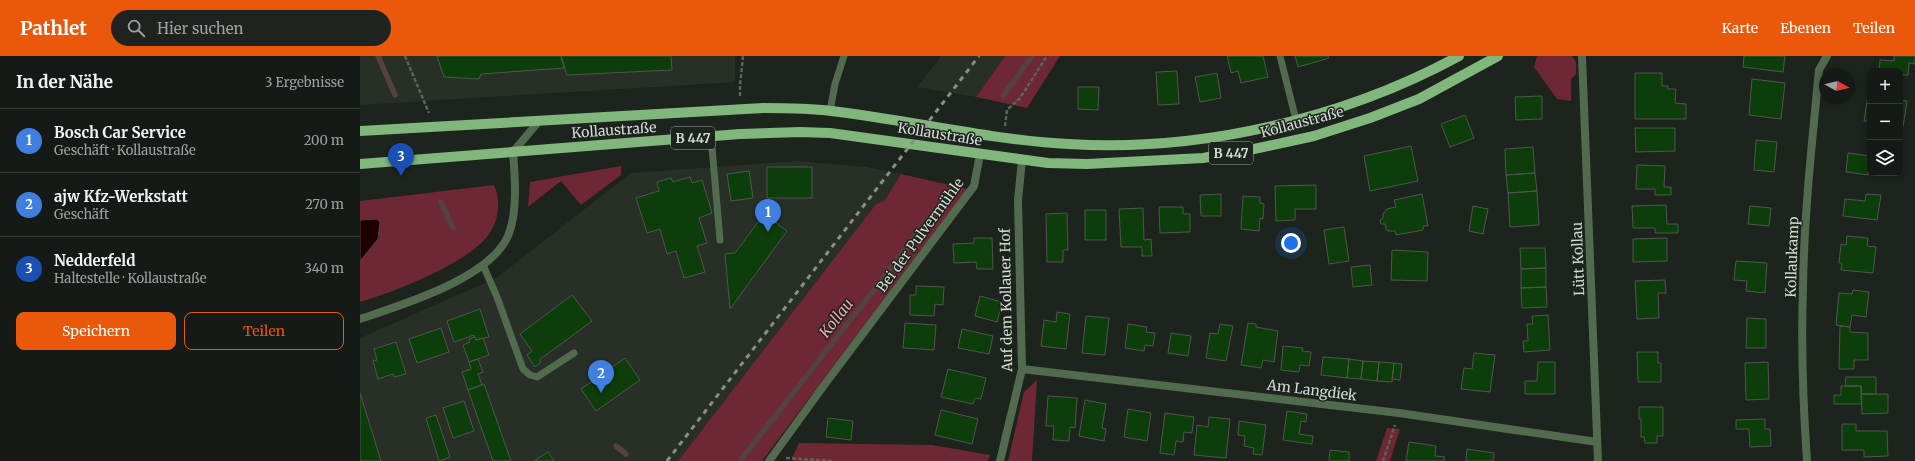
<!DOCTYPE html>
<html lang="de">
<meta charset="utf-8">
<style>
:root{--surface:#161a16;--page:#1f231f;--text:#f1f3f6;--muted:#9ea1a1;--line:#353835;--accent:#ea580c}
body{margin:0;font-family:Merriweather,serif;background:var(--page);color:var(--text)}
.controls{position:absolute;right:12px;top:12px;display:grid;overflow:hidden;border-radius:8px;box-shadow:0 2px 10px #0003}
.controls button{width:36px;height:36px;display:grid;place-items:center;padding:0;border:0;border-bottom:1px solid var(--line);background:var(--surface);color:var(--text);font:20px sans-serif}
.compass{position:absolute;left:1459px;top:12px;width:36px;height:36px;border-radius:50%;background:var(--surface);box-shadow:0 2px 10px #0003;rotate:98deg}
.you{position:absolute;left:931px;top:187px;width:14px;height:14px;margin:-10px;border:3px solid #fff;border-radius:50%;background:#1a73e8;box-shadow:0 0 0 6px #1a73e833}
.badge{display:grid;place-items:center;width:26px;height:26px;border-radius:50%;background:var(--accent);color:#fff;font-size:13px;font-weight:700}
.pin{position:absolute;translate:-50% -33px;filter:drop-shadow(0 1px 2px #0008)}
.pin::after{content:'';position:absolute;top:21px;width:14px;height:12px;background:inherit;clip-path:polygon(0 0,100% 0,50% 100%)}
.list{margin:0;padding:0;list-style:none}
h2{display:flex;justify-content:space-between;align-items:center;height:52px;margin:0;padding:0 16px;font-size:17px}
h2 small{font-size:13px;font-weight:400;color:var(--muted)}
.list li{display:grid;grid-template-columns:26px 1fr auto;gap:12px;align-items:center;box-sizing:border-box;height:64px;padding:0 16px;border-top:1px solid var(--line)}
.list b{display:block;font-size:15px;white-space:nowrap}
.list p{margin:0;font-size:13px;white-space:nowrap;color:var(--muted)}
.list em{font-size:13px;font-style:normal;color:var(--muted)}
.actions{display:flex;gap:8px;padding:12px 16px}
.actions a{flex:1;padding:9px 0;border:1px solid var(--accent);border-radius:8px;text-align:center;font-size:14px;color:var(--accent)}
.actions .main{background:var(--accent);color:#fff}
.icon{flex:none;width:22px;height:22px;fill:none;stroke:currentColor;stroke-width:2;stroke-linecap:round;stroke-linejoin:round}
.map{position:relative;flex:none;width:1555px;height:405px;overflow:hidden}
header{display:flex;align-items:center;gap:24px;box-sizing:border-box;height:56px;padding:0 20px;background:var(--accent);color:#fff}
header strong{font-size:19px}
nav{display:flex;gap:22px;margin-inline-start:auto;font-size:14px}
.search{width:280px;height:36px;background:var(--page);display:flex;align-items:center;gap:10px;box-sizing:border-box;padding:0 14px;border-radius:22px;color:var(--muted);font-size:15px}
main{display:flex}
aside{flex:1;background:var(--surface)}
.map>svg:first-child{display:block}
</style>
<header>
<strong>Pathlet</strong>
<div class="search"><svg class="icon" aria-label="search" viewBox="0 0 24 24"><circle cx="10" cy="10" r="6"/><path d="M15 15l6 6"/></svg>Hier suchen</div>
<nav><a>Karte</a><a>Ebenen</a><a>Teilen</a></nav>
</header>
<main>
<aside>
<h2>In der Nähe<small>3 Ergebnisse</small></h2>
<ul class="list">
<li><span class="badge" style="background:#3f7fe0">1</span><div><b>Bosch Car Service</b><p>Geschäft · Kollaustraße</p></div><em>200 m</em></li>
<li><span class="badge" style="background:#3f7fe0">2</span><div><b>ajw Kfz-Werkstatt</b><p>Geschäft</p></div><em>270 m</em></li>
<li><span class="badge" style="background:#1a4fb4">3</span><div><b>Nedderfeld</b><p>Haltestelle · Kollaustraße</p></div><em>340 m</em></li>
</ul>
<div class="actions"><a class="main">Speichern</a><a>Teilen</a></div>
</aside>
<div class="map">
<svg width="1555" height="405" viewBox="0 0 1555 405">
<rect width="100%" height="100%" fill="#1d231d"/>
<path fill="#272f26" d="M0 0H375V26L0 49Z
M581 0H645L616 41 557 31Z
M439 105 507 111 541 118 524 145 516 148 318 405H0V282L136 222 271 117Z"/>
<path fill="#6e2734" d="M645 0H700L667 52 616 41Z
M1177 0H1212L1216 6V18L1211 23V45L1197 43 1174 11Z
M261 110V119L221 149 201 125 168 151 170 126Z
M541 118 607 133 402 405H318L516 148 524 145Z
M134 129C141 145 139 164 129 178 111 206 32 237 0 246V145Z
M677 324 672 405H648L664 336Z
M1027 372 1040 373 1030 405H1016Z
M439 387 572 389 630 399 628 405H434L432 402Z"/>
<path fill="#1c0002" stroke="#544141" d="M17 163 20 166 18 183 0 205V164Z"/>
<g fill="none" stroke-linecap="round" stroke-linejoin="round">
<path stroke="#544141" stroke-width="5.5" d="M18 0 35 39
M643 40 672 0
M81 146 93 172
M256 390 266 398
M380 405 592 134"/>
</g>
<path fill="#0d3d0b" stroke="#4f564f" d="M77 0H201L204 12 121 18 119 23 84 21Z
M201 0H311L312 14 207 19Z
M867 0H903L908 21 881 27 878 15 871 17Z
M935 0H968L969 2 938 11Z
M1384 0H1425L1423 16 1383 11Z
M1534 0H1555V8L1549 7 1548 19H1540V15H1519L1520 4 1534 5Z
M817 15 819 48 798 49 796 16Z
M857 17 861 42 840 46 835 21Z
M1275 17H1302V30H1308V33H1316L1315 47 1326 48V63H1275Z
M1392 23 1425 27 1421 63 1389 59Z
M718 31H739L738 54 718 53Z
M1508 39 1510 40V65H1504Z
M1182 40V63L1156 64 1155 41Z
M1540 44 1547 45 1543 71 1540 70Z
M1105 59 1114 82 1090 91 1081 68Z
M1275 72H1315V95L1276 96Z
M1396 84 1417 86 1414 116 1394 114Z
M1051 90 1058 125 1010 135 1004 100Z
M1173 91 1175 117 1146 119 1145 93Z
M1488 97 1510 100 1508 119 1486 116Z
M1277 109 1305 110 1304 131H1311V139H1295V133H1276Z
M407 111H452V142H407Z
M389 115 393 142 371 145 367 118Z
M1175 117 1177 135 1148 137 1146 119Z
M330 121 332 127 342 124 352 157 339 162 347 187 337 190 345 216 324 222 316 195 307 198 300 173 287 177 276 142 299 135 297 126 311 122 313 126Z
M956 129V153H935V164L916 165 915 130Z
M1177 135 1179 169 1150 171 1148 137Z
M861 138V160H841L840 139Z
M1062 138 1068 170H1063V174L1036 179 1035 175H1028L1026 173 1025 168H1021L1020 164 1023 162V158L1027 153 1036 151 1034 144Z
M1506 138 1521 139 1517 164 1483 160 1485 143 1505 145Z
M883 140 900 141V147L904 148 903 163 900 162 899 175 881 173Z
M1306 149 1307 168H1318V177H1295V172H1273L1272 150Z
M1113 150 1128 153 1123 178 1109 175Z
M1390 150 1411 152 1409 170 1388 168Z
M799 151H823V158H830V176L800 177Z
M783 152 784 184 791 183 792 200H782V191H761L759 153Z
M725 154H746V184H725Z
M707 157 708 194H703V206H687L686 158Z
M404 158 427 175 370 253 365 198 375 197Z
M984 171 989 205 969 208 964 174Z
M1487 180 1508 182 1507 190 1516 191 1513 217 1481 214 1482 207H1479L1481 188 1486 189Z
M614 182H632L633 213H617L616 206 594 207 593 188 614 187Z
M1307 182V205L1273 206V183Z
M1160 192H1185L1186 212 1161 213Z
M1032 194 1068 196 1067 225 1031 224Z
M1376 205 1407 207 1405 237 1386 235 1387 225 1374 224Z
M1010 209 1012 229 993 231 991 211Z
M1186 212V231L1161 232V213Z
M1305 224 1306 237H1298L1299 262 1277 263 1275 225Z
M556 230 584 231 583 249 575 248 574 260 550 259V239H556Z
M1186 231 1187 251 1162 252 1161 232Z
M1493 234 1509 236 1506 261 1492 259 1490 271 1476 269 1479 237 1492 238Z
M212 239 232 265 179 304 181 306 175 311 167 299 172 295 160 278Z
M620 240 642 246 637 266 615 260Z
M120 253 129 281 116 284 114 279 94 286 87 265Z
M697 256 710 258 706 293 681 290 684 264 696 266Z
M1188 259 1190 294 1164 296 1163 285H1168L1167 268H1173L1172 260Z
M726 260 749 262 745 299 722 297Z
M1387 262 1406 263V292H1386Z
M545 267 576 269 574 294 543 292Z
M888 267 896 268V271L918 275 914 306 903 304 901 312 881 309Z
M768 268 787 271 786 276 795 277 793 290 785 289 784 295 765 292Z
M860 268 873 270 866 305 846 302 850 277 858 278Z
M1480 270 1490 271V276L1508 277V304H1494V313H1479Z
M81 272 89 296 57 307 49 283Z
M602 273 633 280 629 298 598 292Z
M811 277 831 280 828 300 808 297Z
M115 281 116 284 123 282 129 299 109 306 103 289 110 286 109 283Z
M36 286 46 318 34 321 33 318 18 323 13 305 17 304 14 293Z
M923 290 943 292 942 295 951 296 949 310 940 309 939 316 921 314Z
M1277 296H1298V307H1301V326H1278Z
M1114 297 1135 299 1130 336 1101 333 1104 312 1112 313Z
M963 301 989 303 987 322 961 319Z
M265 302 280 324 236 355 221 333Z
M118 303 123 316 118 318 122 329 108 334 102 316 111 313 109 306Z
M989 303 1003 305 1001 323 987 322Z
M1003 305 1019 306 1017 325 1001 323Z
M1019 306 1034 307 1032 326 1017 325Z
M1178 306H1195V338H1165V325H1177Z
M1408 306 1409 343 1386 344 1385 307Z
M1034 307 1042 308 1040 324 1032 323Z
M588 313 626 322 621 343 615 342 613 348 581 341Z
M1486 321H1516V338H1501V330H1485Z
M124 328 139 371 151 405H133L108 334Z
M1481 330H1501L1502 348H1474V339H1481Z
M0 337 21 405H0Z
M1501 338H1528V357L1502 358Z
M688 340 717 342 715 372 710 371 709 385 693 384 694 370H686Z
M725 344 746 348 742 372 746 373 744 385 719 380Z
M104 345 114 375 93 382 83 352Z
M1279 351H1303V380H1297V387H1285L1284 381H1281V363H1279Z
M768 353 791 357 787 385 764 381Z
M581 354 618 363 612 388 575 379Z
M927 355 947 358 946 366 941 365 939 378 953 380 952 388 923 384Z
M805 357 834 361 832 377 824 376 823 386 816 385 814 399 800 397Z
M76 359 90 401 79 405 66 362Z
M849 361 870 363 866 402 834 399 837 369 848 371Z
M468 362 493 365 491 384 466 381Z
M1405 363V373H1410L1411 390 1390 391 1389 373H1376V364Z
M879 365 906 369 902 399 893 398 894 392 884 390 885 380 878 379Z
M1482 368H1496V375H1527L1528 400 1504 401V394H1482Z
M1049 386 1076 390 1075 400 1085 401 1084 405H1046Z
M1107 393 1134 397 1133 405H1106Z
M970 394 989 396V405H969Z
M188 396 194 405H174Z"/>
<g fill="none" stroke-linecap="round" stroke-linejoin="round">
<path stroke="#5c625c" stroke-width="2.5" stroke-dasharray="4 2" stroke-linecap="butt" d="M45 0 69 57
M380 40V30L383 0
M645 70 647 54 660 42 687 0
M426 402 473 405
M1023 405 1035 369"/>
<path stroke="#526b4f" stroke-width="7" d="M920 0 936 64
M470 55 475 28 484 0
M351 80 360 184
M123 209 137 241 163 313 170 319 177 321 214 297"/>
<path stroke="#526b4f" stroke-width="8" d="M1222 0 1238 405
M0 263C41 249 129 223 148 180 158 156 155 121 153 96L179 65
M662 313 1039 357 1237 386
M409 405 465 328 614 130 620 98
M640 405 662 313 658 144 662 104
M1447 405C1443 348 1441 290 1443 232 1444 159 1452 87 1459 14L1467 0"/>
<path stroke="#81b67c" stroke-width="10" d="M0 75 403 52C426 52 449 52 471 55 550 64 629 84 709 88 841 96 983 63 1099 0
M0 108 380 78 440 76 470 77 688 107 727 108 843 102 894 93 954 80 1010 62 1059 43 1138 0"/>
<path stroke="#8a8e8a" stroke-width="3" stroke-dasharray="5 5" stroke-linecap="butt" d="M307 405 619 0"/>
</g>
<g text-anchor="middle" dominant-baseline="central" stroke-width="3" stroke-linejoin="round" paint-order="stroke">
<g fill="#1d231d" stroke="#9ea29e" stroke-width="1">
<rect x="311" y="71" width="44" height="22" rx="3"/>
<rect x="849" y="86" width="44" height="22" rx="3"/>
</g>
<g font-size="13" font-weight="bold" fill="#d5d9d5">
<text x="333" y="82">B 447</text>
<text x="871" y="97">B 447</text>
</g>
<g font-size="14" fill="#d5d9d5" stroke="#1d231d">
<text transform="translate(942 66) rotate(-15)">Kollaustraße</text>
<text transform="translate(254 74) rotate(-4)">Kollaustraße</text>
<text transform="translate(580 78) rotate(9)">Kollaustraße</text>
<text transform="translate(560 179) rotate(-54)">Bei der Pulvermühle</text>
<text transform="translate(1432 201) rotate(-88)">Kollaukamp</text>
<text transform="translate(1218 203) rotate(-92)">Lütt Kollau</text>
<text transform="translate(646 244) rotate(-91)">Auf dem Kollauer Hof</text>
<text transform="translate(952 334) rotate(7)">Am Langdiek</text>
</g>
<g font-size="15" font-style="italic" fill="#f1a7af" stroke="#1d231d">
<text transform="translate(476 262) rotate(-52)">Kollau</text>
</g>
</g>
</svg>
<div class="controls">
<button>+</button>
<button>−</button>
<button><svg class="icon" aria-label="layers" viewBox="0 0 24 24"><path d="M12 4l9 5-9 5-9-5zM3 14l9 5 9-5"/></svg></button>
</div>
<svg class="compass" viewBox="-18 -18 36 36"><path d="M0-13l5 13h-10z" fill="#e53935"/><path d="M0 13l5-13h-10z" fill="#9ea1a1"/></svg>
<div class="you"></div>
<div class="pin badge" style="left:408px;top:176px;background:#3f7fe0">1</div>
<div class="pin badge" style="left:241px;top:337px;background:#3f7fe0">2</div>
<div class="pin badge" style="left:41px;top:120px;background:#1a4fb4">3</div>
</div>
</main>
